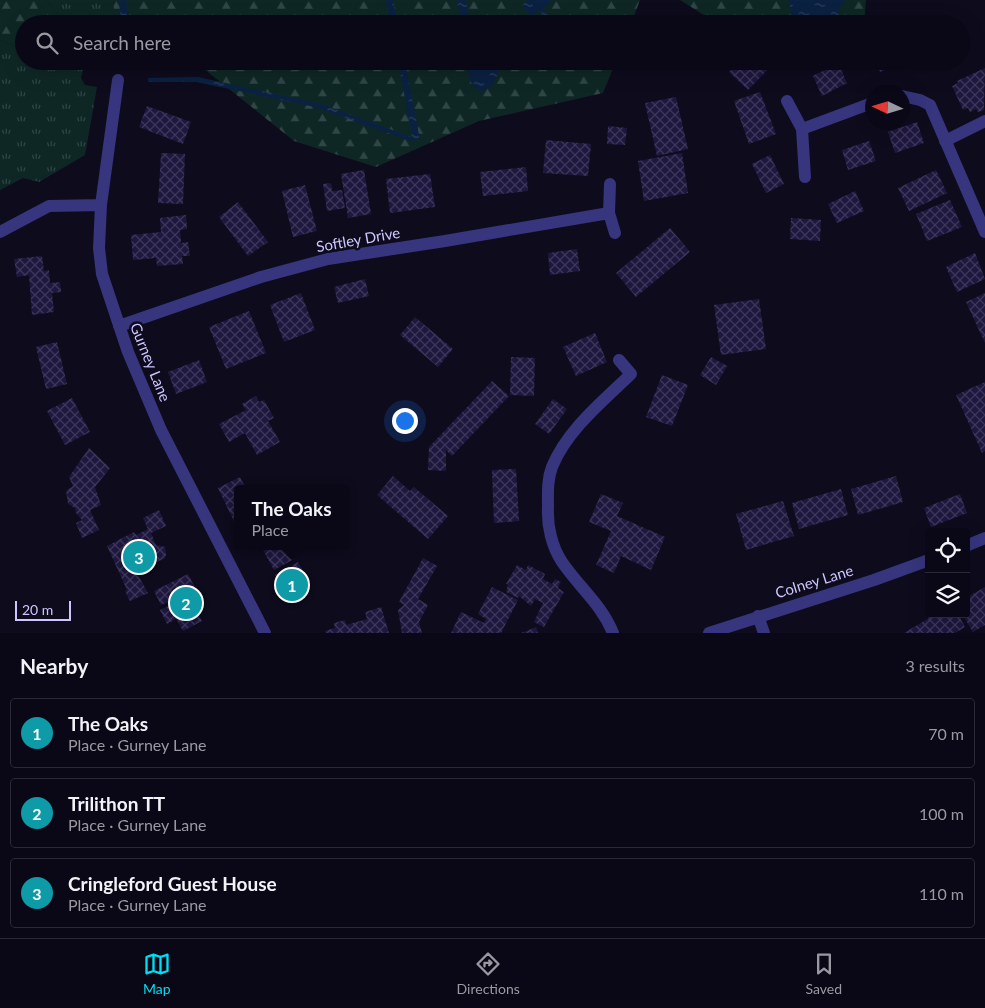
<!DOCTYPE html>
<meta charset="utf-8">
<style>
:root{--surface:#0a0816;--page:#181623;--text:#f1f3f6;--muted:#999aa1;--line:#2a2935;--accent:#00dff2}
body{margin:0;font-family:Lato,sans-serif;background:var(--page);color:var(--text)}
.controls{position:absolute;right:15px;bottom:15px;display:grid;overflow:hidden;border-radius:5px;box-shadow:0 5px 20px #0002}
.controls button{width:45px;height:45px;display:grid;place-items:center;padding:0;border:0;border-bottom:1px solid var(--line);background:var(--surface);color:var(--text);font:25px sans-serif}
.compass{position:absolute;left:865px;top:85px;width:45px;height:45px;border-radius:50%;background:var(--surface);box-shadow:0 5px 20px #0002;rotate:274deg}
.scale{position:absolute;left:15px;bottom:12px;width:56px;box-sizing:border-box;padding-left:5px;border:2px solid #ccc7ff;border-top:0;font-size:14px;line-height:18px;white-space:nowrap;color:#ccc7ff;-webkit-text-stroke:4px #0e0b1d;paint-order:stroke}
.you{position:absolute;left:404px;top:420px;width:18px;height:18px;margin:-12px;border:4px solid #fff;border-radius:50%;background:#1a73e8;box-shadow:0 0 0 8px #1a73e833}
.badge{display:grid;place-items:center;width:32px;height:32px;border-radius:50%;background:var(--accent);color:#fff;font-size:16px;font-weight:700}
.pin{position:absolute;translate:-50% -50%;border:2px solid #fff;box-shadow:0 1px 5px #0006}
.popup{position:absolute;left:234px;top:485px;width:115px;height:65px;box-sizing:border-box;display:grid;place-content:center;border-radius:5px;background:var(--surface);filter:drop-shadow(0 1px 4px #0005);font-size:16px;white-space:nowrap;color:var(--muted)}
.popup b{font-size:19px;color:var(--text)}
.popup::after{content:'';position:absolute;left:50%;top:100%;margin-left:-10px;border:10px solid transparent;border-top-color:var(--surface)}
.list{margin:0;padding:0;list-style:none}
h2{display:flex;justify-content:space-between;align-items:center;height:65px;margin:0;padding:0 20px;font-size:21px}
h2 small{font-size:16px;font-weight:400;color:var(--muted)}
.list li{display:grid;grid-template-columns:32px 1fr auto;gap:15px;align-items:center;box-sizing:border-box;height:70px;margin:0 10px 10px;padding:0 10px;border:1px solid var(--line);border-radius:5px}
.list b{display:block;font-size:19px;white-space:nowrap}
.list p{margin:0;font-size:16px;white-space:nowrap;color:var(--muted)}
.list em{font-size:16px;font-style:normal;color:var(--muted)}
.icon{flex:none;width:28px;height:28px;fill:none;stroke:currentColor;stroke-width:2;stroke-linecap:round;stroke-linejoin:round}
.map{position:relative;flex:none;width:985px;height:633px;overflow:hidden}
.search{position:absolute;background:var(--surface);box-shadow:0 5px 20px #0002;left:15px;right:15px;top:15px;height:55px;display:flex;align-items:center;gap:12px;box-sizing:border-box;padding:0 18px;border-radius:28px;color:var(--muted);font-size:19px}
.sheet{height:305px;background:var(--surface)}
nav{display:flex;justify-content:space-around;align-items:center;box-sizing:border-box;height:70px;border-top:1px solid var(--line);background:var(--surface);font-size:14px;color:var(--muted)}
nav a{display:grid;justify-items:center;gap:2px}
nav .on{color:var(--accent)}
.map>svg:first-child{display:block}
</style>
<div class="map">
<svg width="985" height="633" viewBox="0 0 985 633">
<defs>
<pattern id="grass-tufts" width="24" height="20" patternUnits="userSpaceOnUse" patternTransform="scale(1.25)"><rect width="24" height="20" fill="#0e2725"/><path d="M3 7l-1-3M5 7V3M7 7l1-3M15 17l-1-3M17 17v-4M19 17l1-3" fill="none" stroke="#304546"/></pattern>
<pattern id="forest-firs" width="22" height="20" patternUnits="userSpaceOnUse" patternTransform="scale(1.25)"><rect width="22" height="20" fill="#0e2725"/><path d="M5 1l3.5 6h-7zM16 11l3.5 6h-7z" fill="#304546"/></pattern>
<pattern id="water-ripples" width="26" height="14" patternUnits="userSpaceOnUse" patternTransform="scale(1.25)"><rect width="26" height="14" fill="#0b2141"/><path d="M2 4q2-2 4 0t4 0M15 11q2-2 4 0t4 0" fill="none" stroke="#2d405e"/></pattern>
<pattern id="building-cross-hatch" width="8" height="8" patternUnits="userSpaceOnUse" patternTransform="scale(1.25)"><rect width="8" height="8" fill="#1e173e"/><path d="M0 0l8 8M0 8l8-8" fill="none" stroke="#3e375b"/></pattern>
</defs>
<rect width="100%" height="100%" fill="#0e0b1d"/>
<path fill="url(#grass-tufts)" d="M46 0H113L115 24H67Z
M0 40 24 49V61H57L65 64 85 61 81 78 85 85 97 87 85 155 39 182 23 178 0 190Z"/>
<path fill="url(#forest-firs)" d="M0 0H46L67 24H24V49L0 40Z
M113 0H640L631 24H115Z
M680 0H866L864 24H718Z
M116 61H616L603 93 479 121 376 167 294 141 204 69 116 64Z"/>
<path fill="url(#water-ripples)" d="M119 0H126L128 24H121Z
M386 0H393L398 24H390Z
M457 0H466L470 24H461Z
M527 0H552L542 9 557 24H552L540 11 531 16 522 6Z
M789 0H845L838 10 840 24H798L791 14Z
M398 61H405L419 135 420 138 410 141 315 107 196 82H148V78L198 77 321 104 412 137Z
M467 61H476L477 67 481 61H504L492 86 482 91C468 88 469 74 467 61Z"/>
<path fill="url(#building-cross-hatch)" d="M740 61H776L748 90 729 72Z
M877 61H908L880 72Z
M838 63 847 83 822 96 813 76Z
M985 68 984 110 978 112 976 109 970 112 968 108 963 110 952 86 958 83 957 81Z
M760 92 776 134 749 144 734 101Z
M676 97 688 149 657 156 645 103Z
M147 106 191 122 183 144 139 127Z
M917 122 924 143 895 153 888 132Z
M608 126 627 128 625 145 607 144Z
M546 140 591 144 588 176 543 173Z
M869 141 876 161 848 170 842 150Z
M161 153 185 154 183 204 158 203Z
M682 153 688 193 644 201 638 161Z
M770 155 784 184 766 193 752 164Z
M526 167 528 191 483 196 480 172Z
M364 170 371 214 348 218 341 174Z
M936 170 947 193 909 211 898 188Z
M430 174 435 207 390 213 386 179Z
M331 183 332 191 342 190 345 208 327 211 323 184Z
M305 185 317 231 293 237 282 191Z
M855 191 864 211 837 223 828 204Z
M950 200 962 227 927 241 916 214Z
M238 202 268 242 248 256 219 217Z
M186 215 187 229 180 230 181 243 188 242 190 256H182L183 264 157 266 156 258 133 260 131 235 161 232 160 218Z
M791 218 821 220 820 241 790 239Z
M670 228 690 252 636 297 616 273Z
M577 249 580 271 550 275 548 253Z
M975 253 985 279 957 292 946 267Z
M42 256 44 271 49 270 50 283 60 282 61 292 52 293 54 312 32 315 29 275 17 277 14 259Z
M365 279 369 296 338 303 334 287Z
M301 293 315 330 284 342 270 305Z
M985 293V343L966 302Z
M759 299 766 349 721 355 714 305Z
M249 311 266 353 226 369 209 327Z
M415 317 453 349 438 367 400 335Z
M595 333 607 362 576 376 563 347Z
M57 342 67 384 46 389 36 347Z
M511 357 535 358 534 396 510 395Z
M711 357 727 366 716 385 700 375Z
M199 360 207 382 176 394 168 372Z
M662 375 688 385 672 426 646 417Z
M492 381 509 396 452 456 446 450V471L428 470 429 447Z
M985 382V451L982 453 956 395Z
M256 396 259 402 264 400 274 418 268 421 280 442 257 455 245 433 229 442 219 424 246 410 242 404Z
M72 398 90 432 65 445 47 411Z
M553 399 567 409 549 434 535 424Z
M89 448 110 468 95 487 101 505 90 510 99 530 82 538 76 523 82 520 76 513 75 508 68 504 66 491 73 486 69 477Z
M516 469 519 521 494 523 492 470Z
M393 476 410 491 414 487 448 516 428 539 377 495Z
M896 476 903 502 858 515 851 489Z
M240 477 246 489H238V530L218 488Z
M841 489 848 515 799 529 792 503Z
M601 494 623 503 617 516 665 537 651 570 621 556 614 573 596 565 611 531 589 522Z
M960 494 967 513 931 527 924 508Z
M783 501 794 536 746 550 736 514Z
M159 510 166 526 151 533 156 545 165 547 166 555 164 559 135 570 148 593 130 601 125 591 127 590 107 546 134 532 136 535 148 529 143 518Z
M261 546H287L294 559 274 570Z
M423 558 437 566 418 599 428 605 419 622 422 633H402L398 610 404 605 399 602Z
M298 562 304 573 298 576 309 594 291 604 275 575Z
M517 565 526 570 528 565 545 574 543 579 552 584 555 579 561 582 558 588 564 592 544 627 534 622 543 603 535 599 531 606 519 596 518 598 506 592 508 585 506 584Z
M188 574 204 605 195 609 202 621 183 631 176 619 167 624 160 610 170 605 168 602 161 605 154 591Z
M492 587 518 600 501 633H451L461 612 484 623 486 619 478 614Z
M985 587V625L973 632 962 614H966V598Z
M381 607 389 633H326L325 631 335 628 334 623 345 620 346 625 367 619 365 612Z
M936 614H958L965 627 955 633H904Z
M536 627 538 633H521L529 630Z"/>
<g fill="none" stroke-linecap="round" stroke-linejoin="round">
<path stroke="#36357d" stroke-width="12" d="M118 80 101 205 99 248 102 274 128 352 161 430 265 633
M902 96 920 100 930 105 985 232
M787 101 802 129
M945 141 985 121
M805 177 802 129 872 103
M609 213 615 233
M0 232 49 206 101 205
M119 326 261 277 328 259 445 241 609 213 610 184
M966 546 985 538
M758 616 764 633
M613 633C602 605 579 587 562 562 552 547 547 526 548 508 548 494 547 480 552 467 567 430 603 401 631 374L619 360
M709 633 874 580 929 560"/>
</g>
<g text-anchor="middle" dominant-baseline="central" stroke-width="5" stroke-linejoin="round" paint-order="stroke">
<g font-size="15" fill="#ccc7ff" stroke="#0e0b1d">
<text transform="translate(358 239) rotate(-10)">Softley Drive</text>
<text transform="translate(151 362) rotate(68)">Gurney Lane</text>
<text transform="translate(814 581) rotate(-17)">Colney Lane</text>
</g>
</g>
</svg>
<div class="controls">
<button><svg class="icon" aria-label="locate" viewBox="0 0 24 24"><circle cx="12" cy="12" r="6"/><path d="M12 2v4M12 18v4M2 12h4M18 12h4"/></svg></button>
<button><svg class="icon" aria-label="layers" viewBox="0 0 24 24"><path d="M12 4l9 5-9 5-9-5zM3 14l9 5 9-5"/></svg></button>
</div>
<svg class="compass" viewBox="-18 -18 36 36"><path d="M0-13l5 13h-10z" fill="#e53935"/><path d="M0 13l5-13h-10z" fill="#999aa1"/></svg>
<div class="scale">20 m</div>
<div class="you"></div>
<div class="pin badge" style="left:292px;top:585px;background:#0f9aa8">1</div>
<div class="popup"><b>The Oaks</b>Place</div>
<div class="pin badge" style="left:186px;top:603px;background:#0f9aa8">2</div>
<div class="pin badge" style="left:139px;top:557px;background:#0f9aa8">3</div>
<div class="search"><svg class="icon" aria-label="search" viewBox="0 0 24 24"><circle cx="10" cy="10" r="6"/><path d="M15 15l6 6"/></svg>Search here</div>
</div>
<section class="sheet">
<h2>Nearby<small>3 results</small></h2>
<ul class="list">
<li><span class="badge" style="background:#0f9aa8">1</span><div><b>The Oaks</b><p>Place · Gurney Lane</p></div><em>70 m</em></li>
<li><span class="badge" style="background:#0f9aa8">2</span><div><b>Trilithon TT</b><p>Place · Gurney Lane</p></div><em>100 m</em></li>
<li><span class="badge" style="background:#0f9aa8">3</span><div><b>Cringleford Guest House</b><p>Place · Gurney Lane</p></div><em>110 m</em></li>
</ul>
</section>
<nav>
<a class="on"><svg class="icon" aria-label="map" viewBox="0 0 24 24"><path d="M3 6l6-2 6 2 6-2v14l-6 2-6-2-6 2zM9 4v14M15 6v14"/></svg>Map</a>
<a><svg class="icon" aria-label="directions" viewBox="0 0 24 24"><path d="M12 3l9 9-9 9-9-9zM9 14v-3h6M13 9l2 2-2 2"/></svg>Directions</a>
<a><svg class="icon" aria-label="saved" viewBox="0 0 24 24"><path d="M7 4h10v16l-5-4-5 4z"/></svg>Saved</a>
</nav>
